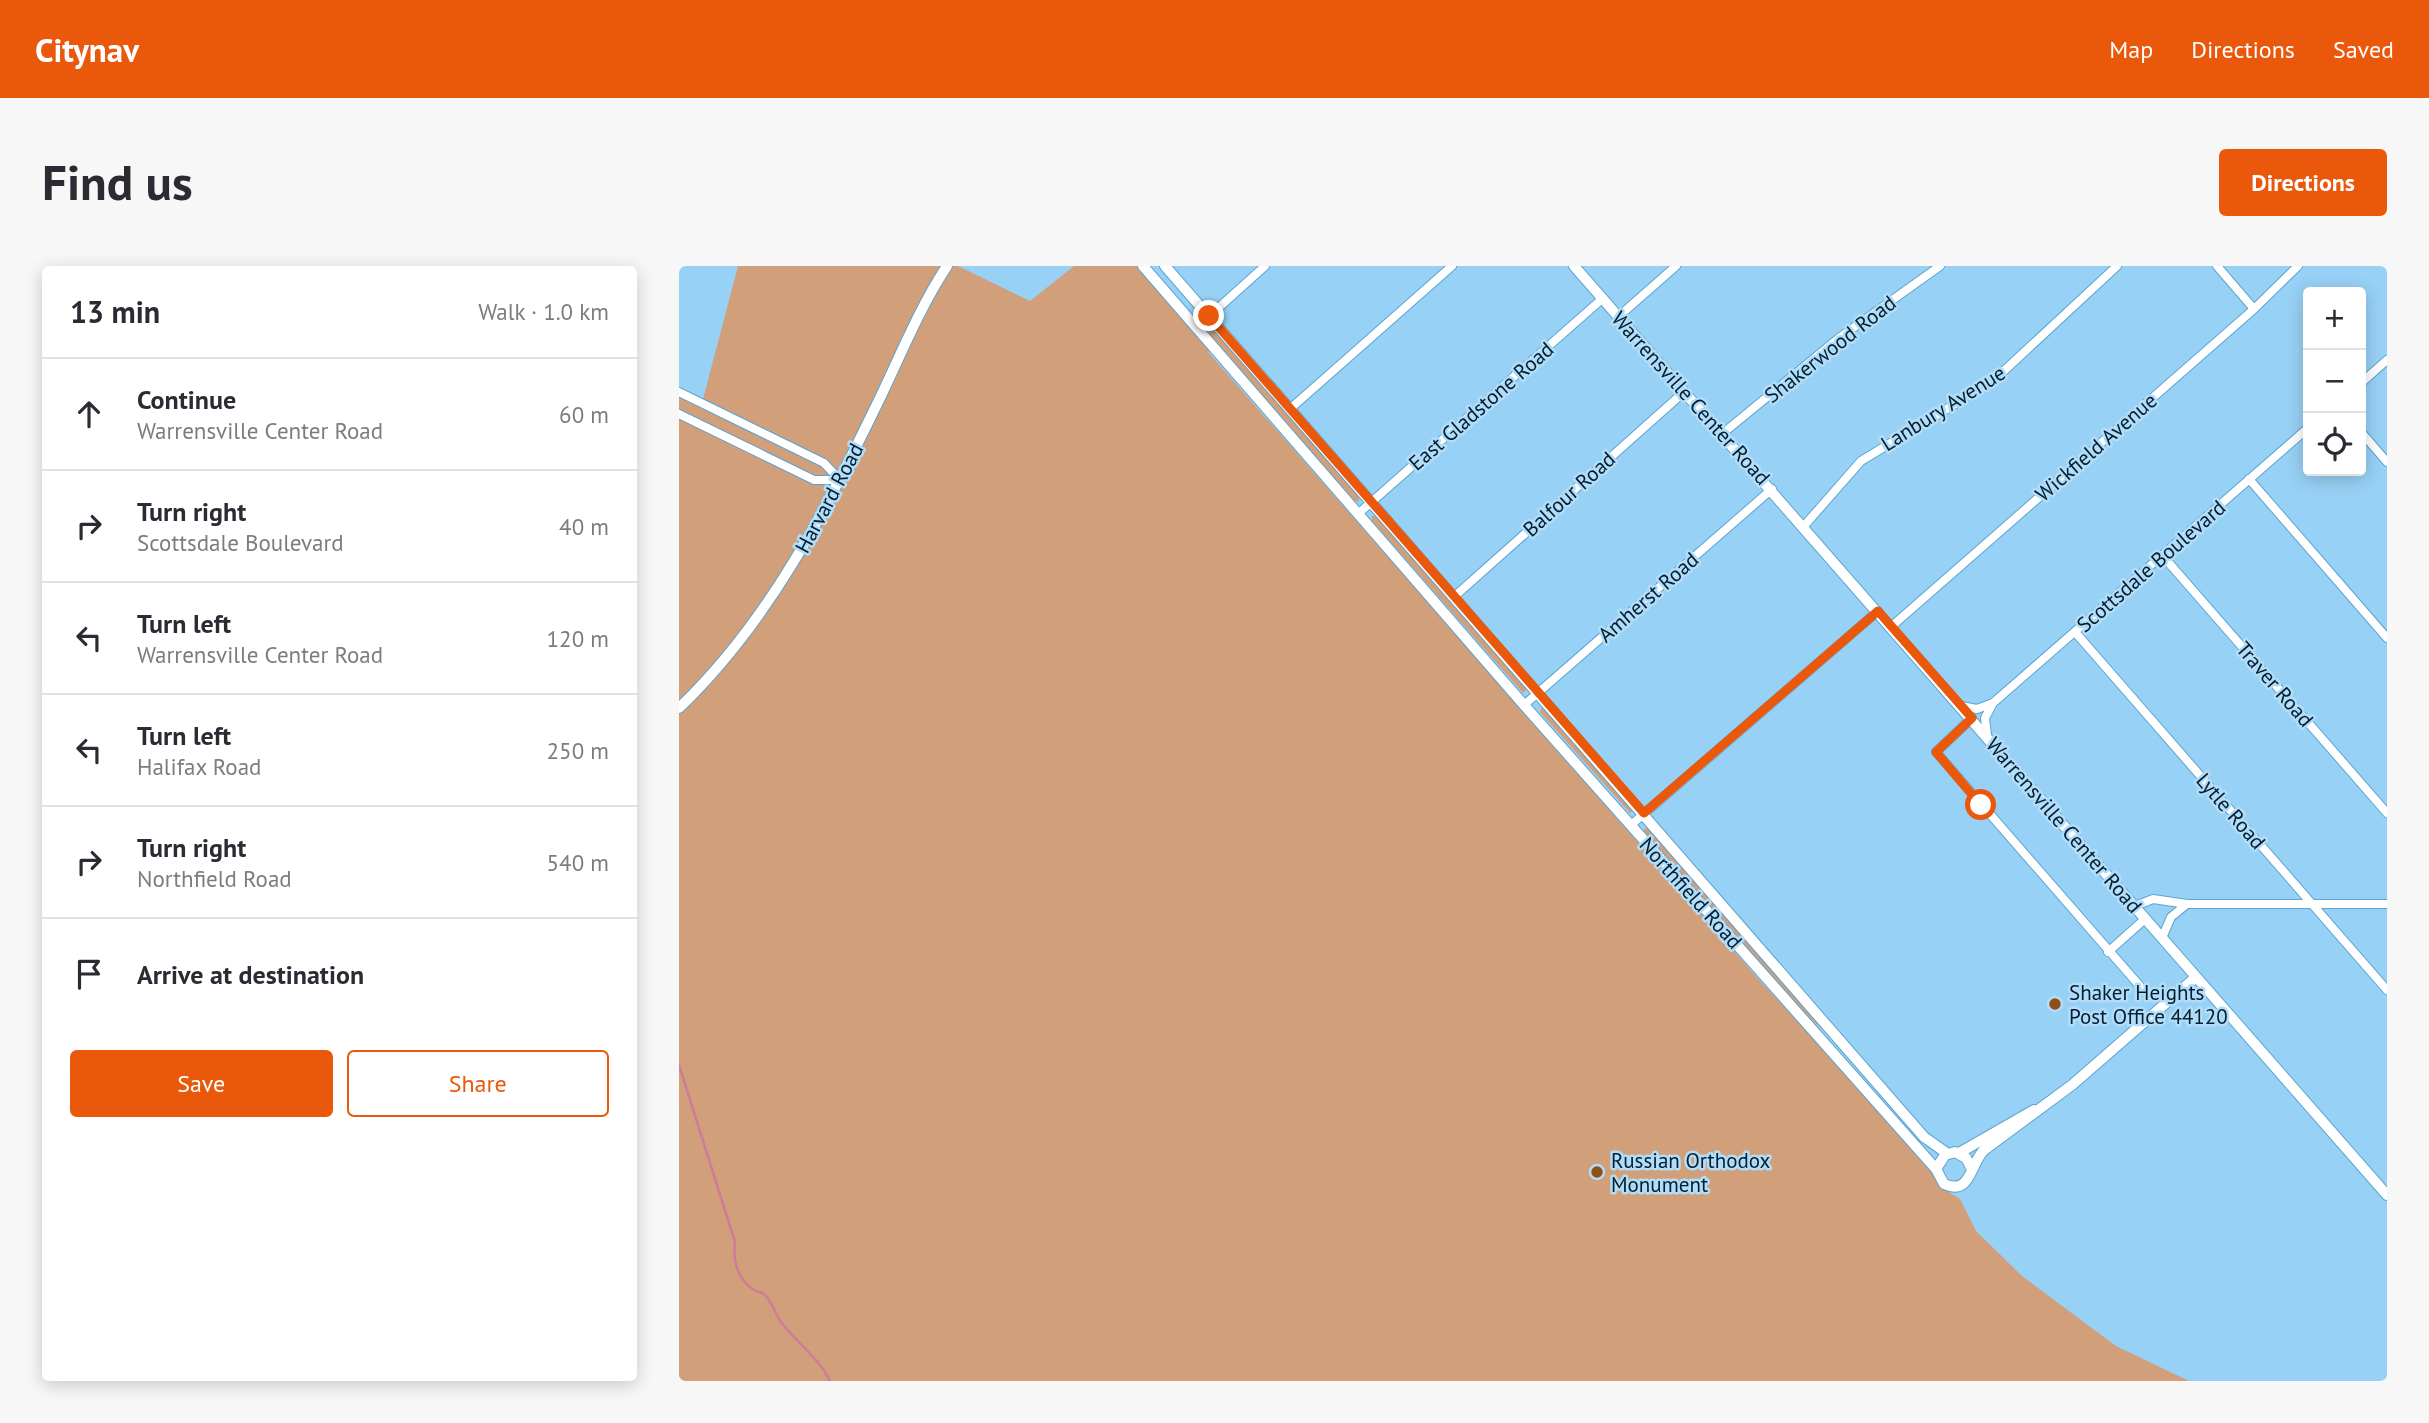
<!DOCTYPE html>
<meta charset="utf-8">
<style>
:root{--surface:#fff;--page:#f7f7f7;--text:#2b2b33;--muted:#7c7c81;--line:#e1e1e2;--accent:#ea580c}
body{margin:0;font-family:"PT Sans",sans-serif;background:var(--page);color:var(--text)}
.controls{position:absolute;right:21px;top:21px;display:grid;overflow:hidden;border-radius:7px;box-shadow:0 4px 18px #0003}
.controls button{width:63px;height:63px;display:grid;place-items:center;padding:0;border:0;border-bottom:2px solid var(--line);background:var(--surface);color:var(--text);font:35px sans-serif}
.stop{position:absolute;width:21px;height:21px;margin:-16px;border:5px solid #ea580c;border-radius:50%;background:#fff}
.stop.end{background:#ea580c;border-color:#fff;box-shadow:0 2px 7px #0008}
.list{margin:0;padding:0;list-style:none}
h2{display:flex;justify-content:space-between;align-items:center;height:91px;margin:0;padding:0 28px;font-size:30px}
h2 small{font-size:23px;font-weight:400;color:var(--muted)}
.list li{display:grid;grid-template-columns:46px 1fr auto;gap:21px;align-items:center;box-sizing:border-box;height:112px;padding:0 28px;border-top:2px solid var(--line)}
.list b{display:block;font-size:26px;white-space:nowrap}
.list p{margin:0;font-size:23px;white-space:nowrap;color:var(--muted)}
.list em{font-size:23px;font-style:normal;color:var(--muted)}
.actions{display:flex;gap:14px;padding:21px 28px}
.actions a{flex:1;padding:16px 0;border:2px solid var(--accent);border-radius:7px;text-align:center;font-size:24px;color:var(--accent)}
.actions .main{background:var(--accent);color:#fff}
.icon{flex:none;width:38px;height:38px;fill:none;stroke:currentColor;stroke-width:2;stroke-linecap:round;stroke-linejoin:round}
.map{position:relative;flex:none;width:1708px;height:1115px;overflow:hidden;border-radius:7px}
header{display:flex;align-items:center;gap:42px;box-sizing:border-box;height:98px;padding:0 35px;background:var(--accent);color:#fff}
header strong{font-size:33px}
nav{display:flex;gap:38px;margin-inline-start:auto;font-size:24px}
.intro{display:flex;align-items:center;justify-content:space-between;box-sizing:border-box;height:168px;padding:0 42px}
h1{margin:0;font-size:49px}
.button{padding:18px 32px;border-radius:7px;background:var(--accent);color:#fff;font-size:24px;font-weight:700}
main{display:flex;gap:42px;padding:0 42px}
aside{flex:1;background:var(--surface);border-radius:7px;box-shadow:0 4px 18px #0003}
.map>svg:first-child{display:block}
</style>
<header>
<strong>Citynav</strong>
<nav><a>Map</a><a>Directions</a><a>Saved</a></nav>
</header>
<div class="intro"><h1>Find us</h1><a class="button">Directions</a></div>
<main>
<aside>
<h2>13 min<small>Walk · 1.0 km</small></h2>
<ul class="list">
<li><svg class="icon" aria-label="ahead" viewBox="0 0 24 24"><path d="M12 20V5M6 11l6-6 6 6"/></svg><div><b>Continue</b><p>Warrensville Center Road</p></div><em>60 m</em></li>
<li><svg class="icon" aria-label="right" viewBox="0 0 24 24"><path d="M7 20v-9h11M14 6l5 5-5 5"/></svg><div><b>Turn right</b><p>Scottsdale Boulevard</p></div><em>40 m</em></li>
<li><svg class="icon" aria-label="left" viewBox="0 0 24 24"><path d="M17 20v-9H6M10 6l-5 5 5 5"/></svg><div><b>Turn left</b><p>Warrensville Center Road</p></div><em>120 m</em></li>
<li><svg class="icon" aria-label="left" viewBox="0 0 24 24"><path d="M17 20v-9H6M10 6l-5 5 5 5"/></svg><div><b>Turn left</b><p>Halifax Road</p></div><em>250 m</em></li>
<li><svg class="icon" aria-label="right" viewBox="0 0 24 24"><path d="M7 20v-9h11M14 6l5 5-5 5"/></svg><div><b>Turn right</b><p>Northfield Road</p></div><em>540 m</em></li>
<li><svg class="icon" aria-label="arrive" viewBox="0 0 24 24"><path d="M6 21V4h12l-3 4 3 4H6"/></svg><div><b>Arrive at destination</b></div></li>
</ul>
<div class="actions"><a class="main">Save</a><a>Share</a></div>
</aside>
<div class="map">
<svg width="1708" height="1115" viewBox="0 0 1708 1115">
<rect width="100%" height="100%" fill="#98d1f6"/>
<path fill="#d19f7a" d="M59 0H279L351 35 395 0H464L530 69 532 63 535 64 681 230 679 236 675 234 539 79 529 86 1083 717 1251 899 1259 919 1281 933 1297 965 1343 1010 1437 1080 1510 1115H0V126L23 137Z
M693 250H699L848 423 844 427 693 255Z
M863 441 955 544 951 547 861 446Z
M969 560 1150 765 1148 768 1115 737 964 565Z"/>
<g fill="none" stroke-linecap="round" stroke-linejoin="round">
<path stroke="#d07b9a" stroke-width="2.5" d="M0 799 56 976C54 994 58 1013 75 1024 78 1026 82 1026 85 1028 93 1035 96 1048 102 1056 117 1076 141 1093 151 1115"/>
<defs>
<path id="minor" d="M1538 0 1575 43
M939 51 997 0
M517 62 586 0
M1682 117 1708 94
M0 126 145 197 161 214
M611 143 773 0
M0 148 135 214H161
M1682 166 1708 196
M1043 168 1160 72 1261 0
M1570 213 1708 372
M680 247 923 33
M1125 260 1182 195 1314 115 1438 0
M1483 289 1708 547
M776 330 1005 126
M1213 360 1575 43 1619 0
M1396 366 1708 724
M845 439 1093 223
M1282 440 1298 443 1314 437 1629 162
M1293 452 1257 486 1466 726
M1308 469 1306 452 1314 437
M952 559 1199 345
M1456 640 1474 633 1508 638H1708
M1483 672 1492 651 1508 638
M1429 686 1467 652"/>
<path id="major" d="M464 0 845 439 1257 903
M486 0 1245 871 1269 888
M895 0 1708 929
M0 442C91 355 146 245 201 132 222 88 241 41 268 0
M1280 887 1355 844
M1293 903 1287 892 1276 886 1266 889 1257 903 1265 918C1292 930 1291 898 1305 884L1393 819 1517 711"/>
</defs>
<use href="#minor" stroke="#5ca4d0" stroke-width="10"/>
<use href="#major" stroke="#5ca4d0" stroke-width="12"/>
<use href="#minor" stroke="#fff" stroke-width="8"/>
<use href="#major" stroke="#fff" stroke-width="10"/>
</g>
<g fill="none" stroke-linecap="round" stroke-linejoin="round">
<path stroke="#ea580c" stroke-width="9" d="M530 50 965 547 1199 345 1293 452 1257 486 1302 539"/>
</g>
<g fill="#8f5017" stroke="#b2dcf8" stroke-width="2.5">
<circle cx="1376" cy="738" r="7"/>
<circle cx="918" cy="906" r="7"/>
</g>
<g text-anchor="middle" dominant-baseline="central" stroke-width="5" stroke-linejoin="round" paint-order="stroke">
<g font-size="21" fill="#011f30" stroke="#b2dcf8">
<text transform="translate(1151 83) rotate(-38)">Shakerwood Road</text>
<text transform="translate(1012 132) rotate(48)">Warrensville Center Road</text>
<text transform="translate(802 140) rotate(-41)">East Gladstone Road</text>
<text transform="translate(1264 142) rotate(-32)">Lanbury Avenue</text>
<text transform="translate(1417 181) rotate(-41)">Wickfield Avenue</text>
<text transform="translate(890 228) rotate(-42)">Balfour Road</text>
<text transform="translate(150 232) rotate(-62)">Harvard Road</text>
<text transform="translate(1472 300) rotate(-41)">Scottsdale Boulevard</text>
<text transform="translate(969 331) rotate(-41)">Amherst Road</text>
<text transform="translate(1596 418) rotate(49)">Traver Road</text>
<text transform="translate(1552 545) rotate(49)">Lytle Road</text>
<text transform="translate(1385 559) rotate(49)">Warrensville Center Road</text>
<text transform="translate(1012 627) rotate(48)">Northfield Road</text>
</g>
<g font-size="21" fill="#011f30" stroke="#b2dcf8" text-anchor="start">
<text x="1390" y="726">Shaker Heights<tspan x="1390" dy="24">Post Office 44120</tspan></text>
<text x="932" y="894">Russian Orthodox<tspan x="932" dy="24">Monument</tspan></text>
</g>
</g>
</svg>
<div class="controls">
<button>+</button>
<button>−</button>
<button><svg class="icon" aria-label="locate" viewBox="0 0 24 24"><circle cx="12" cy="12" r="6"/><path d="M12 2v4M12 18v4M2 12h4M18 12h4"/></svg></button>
</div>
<div class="stop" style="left:1302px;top:539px"></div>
<div class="stop end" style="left:530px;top:50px"></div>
</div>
</main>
